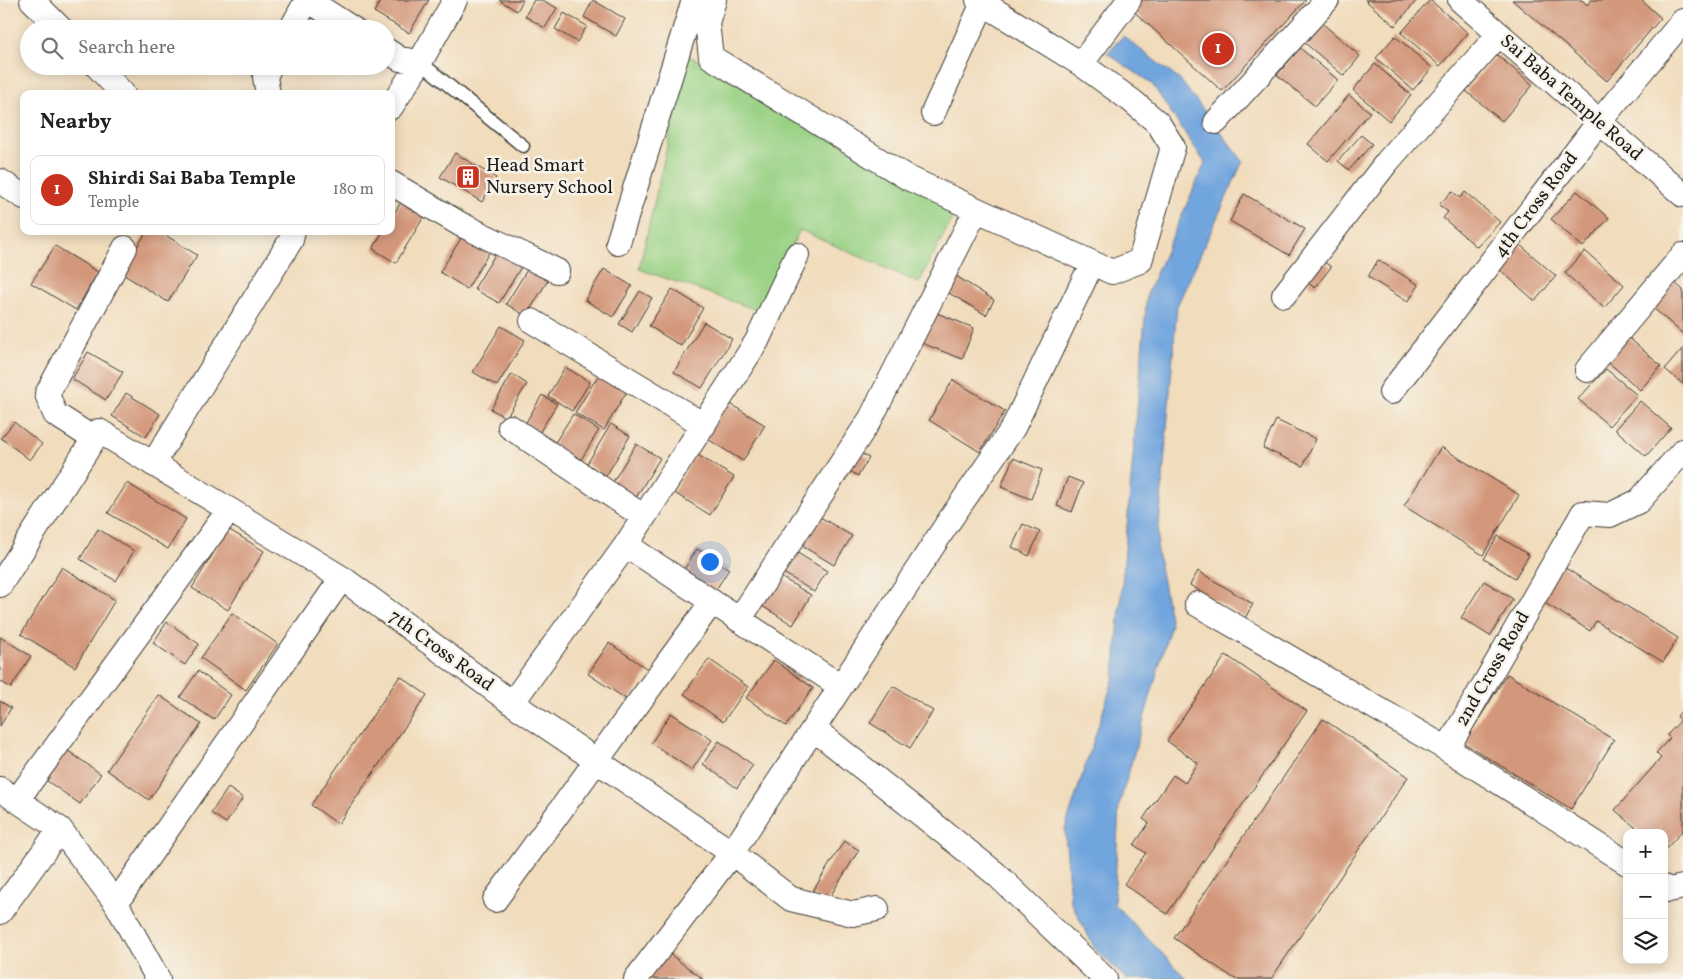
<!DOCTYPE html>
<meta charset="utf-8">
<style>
:root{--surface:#fff;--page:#f6f6f6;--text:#202124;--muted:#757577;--line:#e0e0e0;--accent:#c8321e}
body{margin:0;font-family:Vollkorn,serif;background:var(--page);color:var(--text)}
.controls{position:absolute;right:15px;bottom:15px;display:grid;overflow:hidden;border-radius:10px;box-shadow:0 2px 12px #0003}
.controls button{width:45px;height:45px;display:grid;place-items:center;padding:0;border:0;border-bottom:1px solid var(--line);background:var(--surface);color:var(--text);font:25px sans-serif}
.you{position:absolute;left:709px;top:561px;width:18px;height:18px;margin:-12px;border:4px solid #fff;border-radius:50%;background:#1a73e8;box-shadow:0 0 0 8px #1a73e833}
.badge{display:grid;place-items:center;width:32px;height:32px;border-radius:50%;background:var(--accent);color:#fff;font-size:16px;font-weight:700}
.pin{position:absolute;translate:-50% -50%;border:2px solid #fff;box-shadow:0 1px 5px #0006}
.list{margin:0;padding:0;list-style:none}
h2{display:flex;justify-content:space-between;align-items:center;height:65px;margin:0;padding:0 20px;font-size:21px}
h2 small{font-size:16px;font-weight:400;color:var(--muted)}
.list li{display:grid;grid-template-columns:32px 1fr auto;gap:15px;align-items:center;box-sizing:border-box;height:70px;margin:0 10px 10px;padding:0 10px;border:1px solid var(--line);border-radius:10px}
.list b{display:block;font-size:19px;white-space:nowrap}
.list p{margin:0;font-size:16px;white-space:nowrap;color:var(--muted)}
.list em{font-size:16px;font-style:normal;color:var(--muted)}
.icon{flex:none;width:28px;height:28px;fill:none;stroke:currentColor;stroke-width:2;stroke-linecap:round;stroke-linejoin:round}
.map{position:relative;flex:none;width:1683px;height:979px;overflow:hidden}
.search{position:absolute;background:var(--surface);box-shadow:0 2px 12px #0003;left:20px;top:20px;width:375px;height:55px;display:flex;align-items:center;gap:12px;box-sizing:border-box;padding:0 18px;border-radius:28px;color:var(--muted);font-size:19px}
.panel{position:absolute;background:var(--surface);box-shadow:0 2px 12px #0003;left:20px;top:90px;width:375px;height:145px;border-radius:10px}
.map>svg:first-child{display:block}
</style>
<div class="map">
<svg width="1683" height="979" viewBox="0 0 1683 979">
<rect width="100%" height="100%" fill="#f7f3e8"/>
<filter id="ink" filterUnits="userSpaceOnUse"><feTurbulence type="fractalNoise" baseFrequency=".02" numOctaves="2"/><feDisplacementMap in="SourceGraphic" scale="10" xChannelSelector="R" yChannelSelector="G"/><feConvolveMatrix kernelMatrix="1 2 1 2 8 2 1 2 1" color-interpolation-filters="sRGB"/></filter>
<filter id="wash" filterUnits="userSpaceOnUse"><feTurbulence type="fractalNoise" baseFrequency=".0096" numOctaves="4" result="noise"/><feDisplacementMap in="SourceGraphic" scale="20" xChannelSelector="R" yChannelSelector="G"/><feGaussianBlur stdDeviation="1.12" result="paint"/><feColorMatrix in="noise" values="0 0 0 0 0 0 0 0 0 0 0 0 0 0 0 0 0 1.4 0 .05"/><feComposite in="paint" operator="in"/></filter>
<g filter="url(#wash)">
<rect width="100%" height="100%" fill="#f1dcbc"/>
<path fill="#98d183" stroke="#5a7650" d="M688 55 957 209 919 283 800 230 757 310 639 269Z"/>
<path fill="#71a5de" stroke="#46607d" d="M1123 36 1181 81 1243 161 1177 306 1157 551 1171 624 1119 806 1114 904 1187 979H1126L1095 949 1070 900 1065 829 1114 677 1147 294 1205 163 1152 84 1107 53Z"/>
<g id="blocks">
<path fill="#d3987c" d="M381 0H429L409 33 374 12Z
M499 0H523L517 11Z
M534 0H542L557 8 545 28 525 16Z
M593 0 625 19 616 36 584 17Z
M1135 0H1306L1222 91 1129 7Z
M1365 0H1417L1395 26Z
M1430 0 1468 33 1440 66 1401 33Z
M1512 0H1582L1587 5 1591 0H1641L1661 18 1607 81Z
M564 13 587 26 577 42 555 29Z
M1322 23 1360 56 1344 76 1305 43Z
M1395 36 1432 68 1413 90 1376 58Z
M1300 48 1338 80 1315 106 1277 75Z
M1497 55 1533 85 1502 121 1466 91Z
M1375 64 1411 95 1389 121 1353 90Z
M1349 95 1370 112 1328 161 1308 144Z
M1361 135 1372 144 1349 170 1338 161Z
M455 153 496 178 482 202 440 177Z
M1452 191 1460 198 1465 192 1500 222 1477 247 1443 218 1448 212 1439 205Z
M1577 191 1609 218 1583 247 1551 219Z
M1244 194 1305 229 1289 255 1230 221Z
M405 196 428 210 396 263 373 249 383 231H391V218Z
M147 231H159L197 255 168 302 121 273Z
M463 235 490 251 467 289 440 272Z
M1519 244 1556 276 1535 301 1498 268Z
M55 246 98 272 76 310 31 283Z
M1585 251 1624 285 1604 308 1565 273Z
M496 253 521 267 499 303 474 289Z
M1378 260 1419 285 1408 302 1368 277Z
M1323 261 1331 267 1315 288 1307 282Z
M530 265 550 277 526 316 506 304Z
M604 269 632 286 613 317 585 300Z
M953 274 994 300 986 315 944 290Z
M1674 282 1683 290V334L1652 307Z
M672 289 703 308 681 346 649 326Z
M640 291 652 298 632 332 619 324Z
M932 311 974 328 962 359 919 342Z
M704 322 732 339 702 388 674 372Z
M501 326 525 340 497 386 473 372Z
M1627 336 1661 366 1640 390 1606 360Z
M1683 348V384L1665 369Z
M88 352 123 372 106 400 72 379Z
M565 367 590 382 572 411 548 396Z
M1606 369 1637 395 1609 426 1578 399Z
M512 374 527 384 506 418 491 409Z
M599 374 627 391 604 430 575 413Z
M953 380 1005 411 980 452 929 420Z
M126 393 160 414 146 437 112 416Z
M542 395 557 404 536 438 522 429Z
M1640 401 1671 428 1646 456 1615 429Z
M727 402 765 425 743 461 706 438Z
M573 414 599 430 577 466 551 449Z
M1276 420 1316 439 1303 466 1263 448Z
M14 422 42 444 30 460 1 438Z
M611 424 630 436 606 476 587 464Z
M636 444 660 458 632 504 608 490Z
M1441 447 1519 495 1483 555 1404 506Z
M856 450 869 458 858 476 845 468Z
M696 454 734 477 710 515 673 492Z
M1013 458 1042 470 1031 499 1001 487Z
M1068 477 1083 483 1072 512 1057 506Z
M127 483 186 519 168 549 108 513Z
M815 514 852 536 834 565 797 543Z
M1023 524 1040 532 1029 556 1012 547Z
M98 529 134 551 116 581 80 559Z
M228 529 264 551 228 610 192 588Z
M1498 536 1529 555 1515 578 1484 559Z
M697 549 729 569 712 596 680 576Z
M791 549 827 571 814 592 779 570Z
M1562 566 1678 638 1663 662 1596 621 1590 631 1540 600Z
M62 567 115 600 75 667 21 634Z
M1198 571 1253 604 1245 618 1190 585Z
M772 572 811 595 793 625 754 601Z
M1484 581 1513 599 1490 636 1461 618Z
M232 613 278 644 246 690 201 658Z
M167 622 199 644 185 665 153 643Z
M0 637 31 656 11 688 0 681Z
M609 643 649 670 629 701 588 674Z
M1226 655 1307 711 1167 914 1124 884 1146 853 1134 845 1149 823 1143 819 1173 775 1185 783 1198 763 1167 741Z
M709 659 748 687 723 722 684 694Z
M774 660 813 688 786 726 746 698Z
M198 671 231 695 214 720 180 697Z
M1507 674 1614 740 1571 809 1464 743Z
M400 676 427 695 338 824 311 805Z
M893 686 933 711 910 748 870 723Z
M159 695 201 724 149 800 107 770Z
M0 701 11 708 0 726Z
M1683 709V830L1664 851V833H1642L1615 810 1661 758 1656 753 1670 738 1667 735 1681 720 1677 716Z
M671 713 712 740 692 770 651 743Z
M1323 719 1408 777 1271 979H1235L1174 938Z
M719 741 753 765 737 788 703 764Z
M64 748 101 774 80 804 43 778Z
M228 788 243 798 226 823 211 813Z
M844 841 859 850 826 903 811 894Z
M663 949 703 979H641Z"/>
</g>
</g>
<g filter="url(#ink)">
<use href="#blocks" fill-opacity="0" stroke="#3c3934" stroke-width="1"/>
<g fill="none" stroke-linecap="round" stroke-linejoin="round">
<defs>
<path id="lane" d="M420 62 523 146"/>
<path id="street" d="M32 0 61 29
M308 0 353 29
M714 0 707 23 711 57 908 178 1112 272 1140 261 1173 147 1158 123 1132 101 1081 64 978 0
M1460 0 1683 195
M291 29 307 0
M386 50 400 59 420 62 455 0
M1081 64 1129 0
M97 66 123 94
M268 94 265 77 270 66
M391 107 420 62
M933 113 983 3
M1216 122 1327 0
M0 181 24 197
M391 183 460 224 557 271
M618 243 694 0
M1284 295 1387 162 1499 34
M532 321 704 425
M1587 370 1683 255
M1391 392 1599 122 1683 21
M510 427 644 517
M94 439 55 414 47 394 125 248
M153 464 291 240 293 231
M626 545 757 341 797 255
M0 585 99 431 342 578
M1197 604 1447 749 1627 863
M739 620 871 418 970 222
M512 703 626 545 840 686
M814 729 996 874 1105 979
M1447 749 1583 513 1610 515 1639 501 1683 451
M0 789 60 829 116 903 158 979
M17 800 229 510
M1664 887 1669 890 1683 887
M495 900 712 602
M116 903 342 578 512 703 732 853 791 899 853 914 877 909
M0 912 60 829
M636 979 732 853 949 521 1013 428 1085 278"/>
</defs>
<use href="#lane" stroke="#3c3934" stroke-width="15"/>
<use href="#street" stroke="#3c3934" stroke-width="26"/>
<use href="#lane" stroke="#fff" stroke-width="12"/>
<use href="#street" stroke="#fff" stroke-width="24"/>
</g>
</g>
<defs>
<symbol id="building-square" viewBox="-11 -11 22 22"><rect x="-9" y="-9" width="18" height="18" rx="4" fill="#c8321e" stroke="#f7f3e8"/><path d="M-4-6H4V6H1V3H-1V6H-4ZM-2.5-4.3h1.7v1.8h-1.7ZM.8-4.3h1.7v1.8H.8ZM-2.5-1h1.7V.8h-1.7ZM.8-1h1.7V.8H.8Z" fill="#fff"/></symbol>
</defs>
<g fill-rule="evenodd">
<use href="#building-square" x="454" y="163" width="28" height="28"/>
</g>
<g text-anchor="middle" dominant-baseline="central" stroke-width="5" stroke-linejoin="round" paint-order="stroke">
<g font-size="19" fill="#1c1c1c" stroke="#f7f3e8">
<text transform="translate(1571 98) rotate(41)">Sai Baba Temple Road</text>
<text transform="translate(1536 205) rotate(-53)">4th Cross Road</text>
<text transform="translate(441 651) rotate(36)">7th Cross Road</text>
<text transform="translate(1493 669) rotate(-60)">2nd Cross Road</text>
</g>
<g font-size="19" fill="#1c1c1c" stroke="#f7f3e8" text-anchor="start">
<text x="486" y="166">Head Smart<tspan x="486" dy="22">Nursery School</tspan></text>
</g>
</g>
</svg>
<div class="controls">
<button>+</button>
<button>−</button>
<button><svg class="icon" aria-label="layers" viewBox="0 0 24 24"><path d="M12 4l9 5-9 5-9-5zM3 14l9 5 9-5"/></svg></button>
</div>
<div class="you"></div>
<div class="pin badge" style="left:1218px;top:49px">1</div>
<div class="search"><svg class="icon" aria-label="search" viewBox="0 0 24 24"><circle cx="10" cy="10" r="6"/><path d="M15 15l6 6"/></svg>Search here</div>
<section class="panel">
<h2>Nearby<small></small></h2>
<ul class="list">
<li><span class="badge">1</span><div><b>Shirdi Sai Baba Temple</b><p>Temple</p></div><em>180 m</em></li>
</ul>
</section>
</div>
